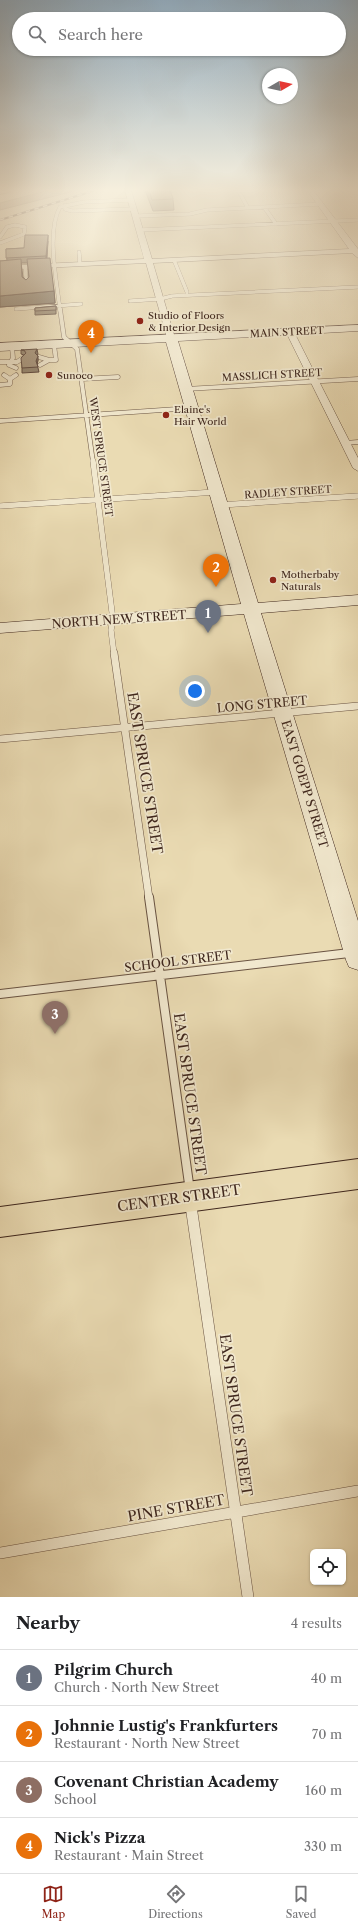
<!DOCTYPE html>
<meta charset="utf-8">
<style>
:root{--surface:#fff;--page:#f6f6f6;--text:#202124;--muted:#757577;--line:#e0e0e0;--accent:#8f2418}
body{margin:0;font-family:"Libre Caslon Text",serif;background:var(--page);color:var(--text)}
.controls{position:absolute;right:12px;bottom:12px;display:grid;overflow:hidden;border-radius:6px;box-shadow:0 1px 3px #0004}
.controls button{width:36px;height:36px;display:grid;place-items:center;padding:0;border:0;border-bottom:1px solid var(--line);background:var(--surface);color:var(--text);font:20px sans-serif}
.compass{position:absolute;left:262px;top:68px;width:36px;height:36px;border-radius:50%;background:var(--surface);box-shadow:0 1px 3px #0004;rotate:81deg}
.you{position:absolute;left:195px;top:691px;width:14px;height:14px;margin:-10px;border:3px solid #fff;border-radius:50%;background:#1a73e8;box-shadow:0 0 0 6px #1a73e833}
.badge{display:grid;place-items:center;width:26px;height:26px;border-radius:50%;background:var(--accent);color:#fff;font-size:13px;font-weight:700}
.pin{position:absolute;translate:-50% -33px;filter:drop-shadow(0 1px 2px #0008)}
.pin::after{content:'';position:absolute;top:21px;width:14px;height:12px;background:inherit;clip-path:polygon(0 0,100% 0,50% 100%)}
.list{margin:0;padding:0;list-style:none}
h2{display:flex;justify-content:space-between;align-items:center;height:52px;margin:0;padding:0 16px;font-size:17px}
h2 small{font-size:13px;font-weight:400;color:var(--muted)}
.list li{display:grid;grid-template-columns:26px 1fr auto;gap:12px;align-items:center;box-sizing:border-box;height:56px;padding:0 16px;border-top:1px solid var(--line)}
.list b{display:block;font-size:15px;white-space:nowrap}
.list p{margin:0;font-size:13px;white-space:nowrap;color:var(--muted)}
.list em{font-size:13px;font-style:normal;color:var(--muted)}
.icon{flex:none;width:22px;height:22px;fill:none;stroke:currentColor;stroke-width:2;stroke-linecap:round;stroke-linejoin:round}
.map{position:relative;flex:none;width:358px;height:1597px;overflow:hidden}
.search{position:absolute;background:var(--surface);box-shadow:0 1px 3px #0004;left:12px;right:12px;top:12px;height:44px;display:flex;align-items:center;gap:10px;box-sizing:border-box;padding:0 14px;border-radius:22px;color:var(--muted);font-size:15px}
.sheet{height:276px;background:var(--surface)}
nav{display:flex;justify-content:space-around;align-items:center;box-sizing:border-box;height:56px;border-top:1px solid var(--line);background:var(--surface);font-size:11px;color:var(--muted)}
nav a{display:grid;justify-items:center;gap:2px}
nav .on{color:var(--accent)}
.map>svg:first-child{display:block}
</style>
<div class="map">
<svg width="358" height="1597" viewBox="0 0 358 1597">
<rect width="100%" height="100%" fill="#eadbb3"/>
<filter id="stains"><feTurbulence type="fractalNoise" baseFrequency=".005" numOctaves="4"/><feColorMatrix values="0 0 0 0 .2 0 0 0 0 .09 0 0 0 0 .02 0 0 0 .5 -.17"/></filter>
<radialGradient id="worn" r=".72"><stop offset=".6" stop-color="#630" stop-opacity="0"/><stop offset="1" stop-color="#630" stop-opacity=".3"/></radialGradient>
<path fill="#b09d80" stroke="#826d58" d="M50 190H78L0 210V203Z"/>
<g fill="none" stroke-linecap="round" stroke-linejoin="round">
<defs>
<path id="lane-far5" d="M238 190 248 208
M65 205V209L72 211 134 209
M264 207 276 224
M137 216 190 214 207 210 320 204
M140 230 358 220
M0 237 7 227 15 225 25 227 24 234 0 243
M79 252 80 264
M174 260 187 292
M25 267 27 288
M130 301 160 299 172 296 358 287
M16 309 81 304
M60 310C57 282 46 232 60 207L84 202 131 200"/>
<path id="lane-far4" d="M60 309 64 337 77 349 93 462
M12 347 13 358 9 365 16 368
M39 357 49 360 46 361
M0 362H17L23 358
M40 365 49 360H56L54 345
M4 375 10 379 16 375
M81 379 118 377
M0 385 10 384V379
M186 389 358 379
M0 421 192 408
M345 443 358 442"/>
<path id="lane-far3" d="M93 461 113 620 111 630 114 654
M220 505 358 496
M0 506 216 492"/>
<path id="lane-far2" d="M114 653 149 898
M0 739 358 706"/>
<path id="lane-far1" d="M149 897 190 1191
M0 994 358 952
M191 1203 192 1207"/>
<path id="lane" d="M191 1206 248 1597
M0 1553 358 1491"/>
<path id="street" d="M125 190H131L152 259 349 249 307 190H313L358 249V258L352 253 153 263 175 338 171 341 167 338 146 263 0 270V266L144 259Z
M290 329 294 332 358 458V471L353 468 286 332Z"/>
<path id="secondary" d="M358 325V331L178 341 258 603 358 595V605L261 613 358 921V970L349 967 346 960 244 614 0 633V623L241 604 166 342 0 351V343Z"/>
<path id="primary" d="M358 1159V1189L0 1237V1207Z"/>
<path id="highway" d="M0 190H11L9 192 0 194Z"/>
</defs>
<use href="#lane-far5" stroke="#695342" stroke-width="4"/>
<use href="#lane-far4" stroke="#695342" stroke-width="5"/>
<use href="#lane-far3" stroke="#695342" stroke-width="6"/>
<use href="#lane-far2" stroke="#695342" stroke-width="8"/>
<use href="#lane-far1" stroke="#695342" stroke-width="10"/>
<use href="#lane" stroke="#695342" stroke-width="12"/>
<use href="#street" stroke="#695342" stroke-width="1"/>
<use href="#secondary" stroke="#3e261d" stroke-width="1"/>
<use href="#primary" stroke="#3e261d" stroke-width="2"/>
<use href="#highway" stroke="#3e261d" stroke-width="2"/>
<path stroke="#3e261d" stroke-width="1" stroke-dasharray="0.5 1" stroke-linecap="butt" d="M18 192 27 190"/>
<use href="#lane-far5" stroke="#f1e8ce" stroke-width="3.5"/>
<use href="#lane-far4" stroke="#f1e8ce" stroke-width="4"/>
<use href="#lane-far3" stroke="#f1e8ce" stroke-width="5.5"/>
<use href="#lane-far2" stroke="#f1e8ce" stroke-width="7"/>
<use href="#lane-far1" stroke="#f1e8ce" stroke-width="8"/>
<use href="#lane" stroke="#f1e8ce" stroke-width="11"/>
<use href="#street" fill="#f1e8ce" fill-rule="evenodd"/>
<use href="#secondary" fill="#f1e8ce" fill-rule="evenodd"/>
<use href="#primary" fill="#eadbb3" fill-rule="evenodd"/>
<use href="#highway" fill="#eadbb3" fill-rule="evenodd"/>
<defs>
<path id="rail" d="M0 220 96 190"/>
</defs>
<use href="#rail" stroke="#3e261d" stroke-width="2"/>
<use href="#rail" stroke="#f1e8ce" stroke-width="1.5" stroke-dasharray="4.5" stroke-linecap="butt"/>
</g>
<path fill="#82725c" stroke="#3e261d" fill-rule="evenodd" d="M145 190H170L173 199 174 210 153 211Z
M48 241 47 258 54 291 55 303 0 307V261H7L6 249 24 248ZM21 263H28L29 277 26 280 23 277Z
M56 306V314L35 315V308Z
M21 350 38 354 37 355 38 360 37 364 39 372 22 373V368L24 355 21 354Z"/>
<path fill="#6a5c4b" stroke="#3e261d" d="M48 235V241L46 262V256Z
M54 291 55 303 0 307V296Z
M37 349 38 354 36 357 35 353Z
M38 356V360L37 365 36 361Z"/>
<path fill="#97846b" stroke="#3e261d" d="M149 190H170L173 199 152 200Z
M25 235H48L46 256 6 258V249L24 248Z
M50 258 54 291 0 296V261L21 259 22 277 26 280 29 277 27 259Z
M56 306V310L35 311V308Z
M37 349 35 353 38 356 36 361 38 367 22 368 21 358 26 353 24 350H21Z"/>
<linearGradient id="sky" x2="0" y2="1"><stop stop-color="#91abbe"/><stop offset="0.46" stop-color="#f6efdd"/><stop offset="1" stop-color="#f6efdd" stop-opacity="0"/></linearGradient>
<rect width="358" height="414" fill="url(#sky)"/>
<g fill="#8f2418" stroke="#f1e8ce" stroke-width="1.5">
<circle cx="140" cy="321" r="4"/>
<circle cx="49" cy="375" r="4"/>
<circle cx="166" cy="415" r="4"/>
<circle cx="273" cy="580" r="4"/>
</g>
<g text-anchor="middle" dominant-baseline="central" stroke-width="3.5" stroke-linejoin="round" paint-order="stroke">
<g font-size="10" fill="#3e261d" stroke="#f1e8ce" text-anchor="start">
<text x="148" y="315">Studio of Floors<tspan x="148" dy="12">&amp; Interior Design</tspan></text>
<text x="57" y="375">Sunoco</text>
<text x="174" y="409">Elaine's<tspan x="174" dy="12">Hair World</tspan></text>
<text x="281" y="574">Motherbaby<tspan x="281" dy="12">Naturals</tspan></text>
</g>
<g font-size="10" fill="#3e261d" stroke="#f1e8ce">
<text transform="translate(287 332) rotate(-3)">MAIN STREET</text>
<text transform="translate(272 375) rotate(-3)">MASSLICH STREET</text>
<text transform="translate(101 457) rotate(82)">WEST SPRUCE STREET</text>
<text transform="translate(288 492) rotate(-4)">RADLEY STREET</text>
</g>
<g font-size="12" fill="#3e261d" stroke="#f1e8ce">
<text transform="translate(119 619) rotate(-4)">NORTH NEW STREET</text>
<text transform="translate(262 704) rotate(-5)">LONG STREET</text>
<text transform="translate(305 784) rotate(73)">EAST GOEPP STREET</text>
<text transform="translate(178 961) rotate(-7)">SCHOOL STREET</text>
</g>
<g font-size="14" fill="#3e261d" stroke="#f1e8ce">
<text transform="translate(145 773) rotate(81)">EAST SPRUCE STREET</text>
<text transform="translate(190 1094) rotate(82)">EAST SPRUCE STREET</text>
<text transform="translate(179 1198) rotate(-8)">CENTER STREET</text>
<text transform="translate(236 1415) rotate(82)">EAST SPRUCE STREET</text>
<text transform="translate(176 1508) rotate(-10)">PINE STREET</text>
</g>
</g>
<rect width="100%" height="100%" filter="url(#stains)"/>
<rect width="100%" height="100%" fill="url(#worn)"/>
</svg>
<div class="controls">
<button><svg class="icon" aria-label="locate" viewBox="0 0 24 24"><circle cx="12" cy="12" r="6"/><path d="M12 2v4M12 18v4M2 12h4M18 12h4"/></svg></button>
</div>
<svg class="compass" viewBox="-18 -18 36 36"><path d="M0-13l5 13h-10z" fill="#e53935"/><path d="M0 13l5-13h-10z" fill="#757577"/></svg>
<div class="you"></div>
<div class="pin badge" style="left:208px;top:633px;background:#6b7280">1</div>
<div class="pin badge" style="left:216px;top:587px;background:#e8710a">2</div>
<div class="pin badge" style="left:55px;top:1034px;background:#8d6e63">3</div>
<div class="pin badge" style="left:91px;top:353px;background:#e8710a">4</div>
<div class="search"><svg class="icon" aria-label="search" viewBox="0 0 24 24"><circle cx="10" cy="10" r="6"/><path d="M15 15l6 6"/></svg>Search here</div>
</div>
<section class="sheet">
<h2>Nearby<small>4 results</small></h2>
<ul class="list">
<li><span class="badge" style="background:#6b7280">1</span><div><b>Pilgrim Church</b><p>Church · North New Street</p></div><em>40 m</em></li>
<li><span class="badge" style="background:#e8710a">2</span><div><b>Johnnie Lustig's Frankfurters</b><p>Restaurant · North New Street</p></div><em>70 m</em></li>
<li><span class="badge" style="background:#8d6e63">3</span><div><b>Covenant Christian Academy</b><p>School</p></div><em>160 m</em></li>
<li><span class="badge" style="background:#e8710a">4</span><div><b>Nick's Pizza</b><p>Restaurant · Main Street</p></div><em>330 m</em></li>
</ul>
</section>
<nav>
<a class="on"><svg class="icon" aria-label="map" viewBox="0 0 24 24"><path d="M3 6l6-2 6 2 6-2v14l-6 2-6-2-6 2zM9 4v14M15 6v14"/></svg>Map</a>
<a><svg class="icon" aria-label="directions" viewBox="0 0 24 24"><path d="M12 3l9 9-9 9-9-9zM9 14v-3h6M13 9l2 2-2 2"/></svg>Directions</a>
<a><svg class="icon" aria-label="saved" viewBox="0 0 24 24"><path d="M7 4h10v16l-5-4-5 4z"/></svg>Saved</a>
</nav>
